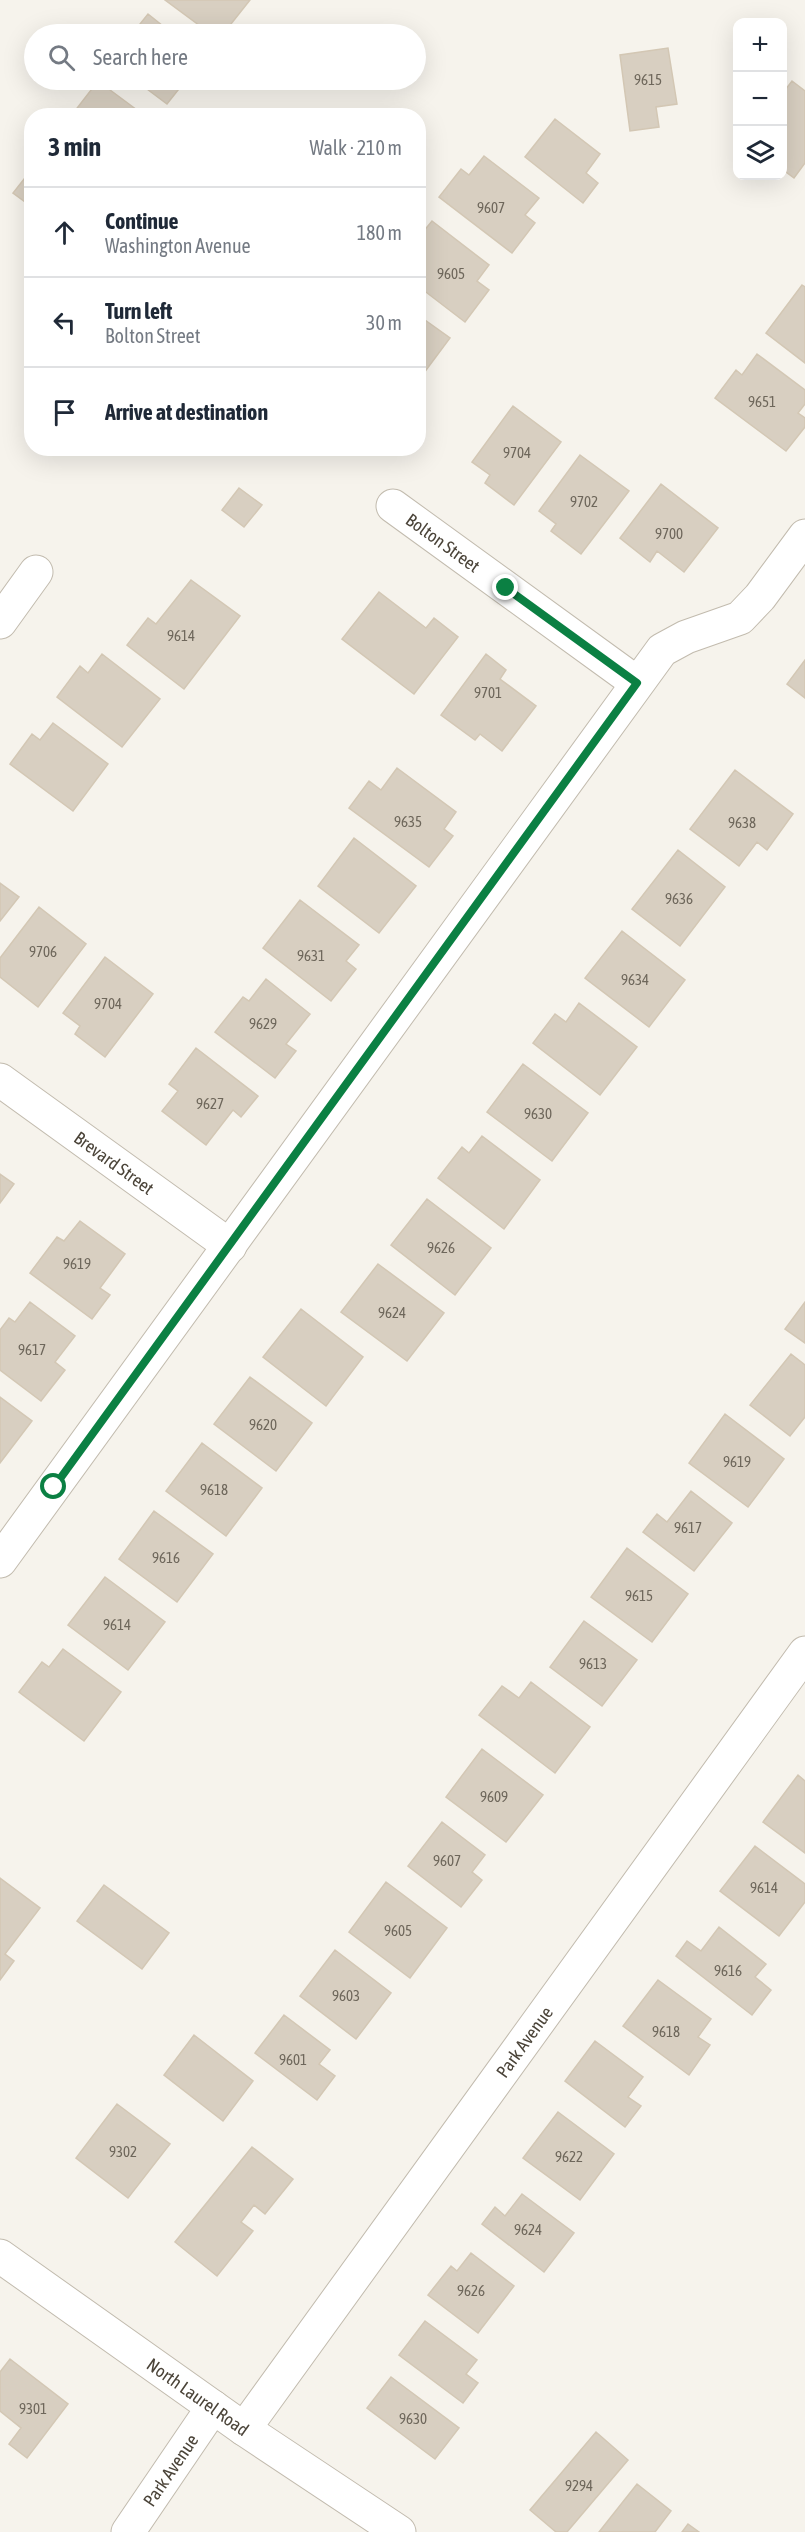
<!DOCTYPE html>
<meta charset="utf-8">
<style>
:root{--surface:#fff;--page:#f6f6f7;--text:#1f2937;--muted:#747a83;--line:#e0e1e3}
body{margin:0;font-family:"Asap Condensed",sans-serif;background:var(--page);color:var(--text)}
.controls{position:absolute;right:18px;top:18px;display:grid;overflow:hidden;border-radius:12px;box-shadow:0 6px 24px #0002}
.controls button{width:54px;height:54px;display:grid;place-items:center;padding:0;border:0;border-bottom:2px solid var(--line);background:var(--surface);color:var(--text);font:30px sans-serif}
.stop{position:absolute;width:18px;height:18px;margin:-14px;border:4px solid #0b8043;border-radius:50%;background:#fff}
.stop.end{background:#0b8043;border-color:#fff;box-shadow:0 2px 6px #0008}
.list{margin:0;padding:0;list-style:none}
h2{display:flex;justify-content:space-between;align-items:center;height:78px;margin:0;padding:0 24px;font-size:26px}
h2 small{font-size:20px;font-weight:400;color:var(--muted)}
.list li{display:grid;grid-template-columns:39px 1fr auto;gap:18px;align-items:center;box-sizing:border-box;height:90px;padding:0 24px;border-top:2px solid var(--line)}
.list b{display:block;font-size:22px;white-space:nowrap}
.list p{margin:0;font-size:20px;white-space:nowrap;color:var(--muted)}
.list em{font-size:20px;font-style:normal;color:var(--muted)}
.icon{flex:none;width:33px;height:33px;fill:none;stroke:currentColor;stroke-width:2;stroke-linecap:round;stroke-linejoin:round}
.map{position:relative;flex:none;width:805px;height:2532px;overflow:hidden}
.search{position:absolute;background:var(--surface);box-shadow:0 6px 24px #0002;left:24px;top:24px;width:402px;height:66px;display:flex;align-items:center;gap:15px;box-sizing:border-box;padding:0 21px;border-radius:33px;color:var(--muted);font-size:22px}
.panel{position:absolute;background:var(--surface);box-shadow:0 6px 24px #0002;left:24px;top:108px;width:402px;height:348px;border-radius:24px}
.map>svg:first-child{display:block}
</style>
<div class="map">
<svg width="805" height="2532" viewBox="0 0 805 2532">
<rect width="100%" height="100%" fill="#f6f3ec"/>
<path fill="#d8cfc1" stroke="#d3c7b4" stroke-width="1.5" d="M165 0H250L223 34H211Z
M148 14 173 34H132Z
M668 48 677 104 656 107 659 127 630 131 620 55Z
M135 80H186L167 104Z
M98 81 145 116H71Z
M792 81 805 91V163L794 178 782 169V94Z
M555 119 600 154 586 173 598 183 583 203 525 157Z
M484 156 539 198 525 215 535 223 512 253 439 197 461 169 469 175Z
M32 169V207L13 193Z
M432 221 489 265 477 281 489 290 465 322 418 286V238Z
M802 285 805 287V363L766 333Z
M418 315 450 338 418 381Z
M757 354 805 390V404L798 413 805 418V427L786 451 715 398 736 370 742 375Z
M513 406 561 442 514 505 485 483 490 475 472 462Z
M580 455 629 491 581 554 551 531 556 524 539 511Z
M661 484 718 528 684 572 657 551 650 562 620 538Z
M239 488 262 505 244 527 222 510Z
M191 580 240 616 184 689 127 645 148 618 156 624Z
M379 592 426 628 434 618 458 637 414 694 342 639Z
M102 654 160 699 122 747 57 697 80 666 88 673Z
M486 654 506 670 500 679 536 706 502 751 480 734 475 740 441 715Z
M805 660V698L787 684Z
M53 723 108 764 73 811 10 764 32 734 40 740Z
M397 768 456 812 444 829 453 836 429 867 349 808 369 781 381 790Z
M735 770 793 814 767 850 757 842 739 866 690 829Z
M354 838 416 886 379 933 318 886Z
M678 850 725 887 680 946 632 909Z
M0 883 19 897 0 921Z
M300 900 359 945 346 961 356 969 331 1001 263 948Z
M39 907 86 944 38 1007 0 977V958Z
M622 931 685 980 649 1027 585 978Z
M105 957 153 994 105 1057 75 1034 80 1026 63 1013Z
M266 979 310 1014 286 1044 296 1051 275 1078 215 1032 243 997 249 1001Z
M579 1003 637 1047 600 1095 533 1043 555 1014 566 1022Z
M196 1048 258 1096 241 1117 233 1110 206 1145 162 1111 178 1091 169 1084Z
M523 1064 588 1113 552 1161 487 1112Z
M482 1136 540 1180 504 1229 438 1178 462 1147 469 1153Z
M0 1174 14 1184 0 1203Z
M427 1199 491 1248 455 1295 391 1245Z
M80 1221 125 1254 100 1288 110 1295 92 1319 30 1273 57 1237 64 1241Z
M378 1264 444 1313 407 1361 341 1312Z
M30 1302 75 1336 55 1362 65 1370 41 1401 0 1370V1330L9 1318 15 1322Z
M805 1302V1343L785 1329Z
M301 1309 363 1357 326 1406 263 1357Z
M791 1354 805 1365V1417L790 1436 750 1405Z
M250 1377 312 1423 276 1471 214 1424Z
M0 1397 32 1421 0 1463Z
M725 1414 784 1459 748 1507 689 1463Z
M202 1443 262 1488 226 1536 166 1491Z
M691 1491 732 1523 694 1571 643 1532 657 1514 667 1522Z
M154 1511 213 1554 177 1602 119 1559Z
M627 1548 688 1594 652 1642 591 1597Z
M105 1577 165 1622 128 1670 68 1625Z
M584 1621 637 1660 602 1706 550 1667Z
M63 1649 121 1692 84 1741 19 1692 42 1662 49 1667Z
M531 1682 590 1727 555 1773 479 1715 502 1686 519 1698Z
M482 1749 543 1795 506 1842 446 1797Z
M798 1775 805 1781V1853L763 1822Z
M442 1822 485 1855 472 1872 482 1880 461 1907 408 1866Z
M755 1846 805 1884V1902L779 1936 720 1891Z
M0 1878 40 1908 5 1954 14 1961 0 1980Z
M386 1882 447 1928 410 1978 349 1932Z
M104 1885 169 1933 142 1969 77 1921Z
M719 1927 766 1964 755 1977 771 1990 752 2015 676 1956 687 1941 701 1951Z
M335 1950 391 1993 356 2039 300 1996Z
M658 1980 711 2019 698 2037 710 2045 689 2075 623 2026Z
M284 2015 330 2050 319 2064 335 2076 317 2100 255 2053Z
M194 2035 253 2081 223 2121 164 2075Z
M595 2041 643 2077 628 2097 641 2106 625 2127 565 2081Z
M117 2104 170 2144 128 2198 76 2158Z
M558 2112 614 2154 580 2200 523 2158Z
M252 2147 293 2179 265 2214 254 2205 241 2222 253 2231 217 2276 175 2242Z
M522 2194 574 2233 544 2272 482 2224 495 2207 505 2216Z
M471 2253 514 2286 478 2333 428 2295 451 2266 457 2271Z
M425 2321 477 2360 466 2374 478 2383 463 2403 399 2355Z
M10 2359 68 2404 27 2458 9 2444 21 2428 0 2411V2372Z
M391 2377 459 2428 435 2459 367 2408Z
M596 2432 628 2460 567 2532H556L530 2510Z
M637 2484 671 2511 655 2532H599Z
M688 2524 699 2532H682Z"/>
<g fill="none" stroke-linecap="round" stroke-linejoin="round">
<defs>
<g id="minor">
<path id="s1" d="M393 506 637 683"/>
<path d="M0 622 36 572"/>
<path id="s2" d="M0 1080 230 1246"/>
<path d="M0 1561 662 650 686 637 740 618 760 597 805 536"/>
<path id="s3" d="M0 2256 244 2429 399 2532"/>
<path id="s4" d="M244 2429 805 1653"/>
<path id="s5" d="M128 2532 213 2407"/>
</g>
</defs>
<use href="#minor" stroke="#c2bbae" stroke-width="35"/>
<use href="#minor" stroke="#fff" stroke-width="33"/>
</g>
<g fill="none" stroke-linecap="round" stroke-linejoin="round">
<path stroke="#0b8043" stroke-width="8" d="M54 1487 637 683 506 588"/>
</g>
<g text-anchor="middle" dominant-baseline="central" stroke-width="4.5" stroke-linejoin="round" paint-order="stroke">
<g font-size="15" fill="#6e675b">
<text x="648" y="79">9615</text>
<text x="491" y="207">9607</text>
<text x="451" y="273">9605</text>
<text x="762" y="401">9651</text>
<text x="517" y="452">9704</text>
<text x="584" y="501">9702</text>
<text x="669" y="533">9700</text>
<text x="181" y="635">9614</text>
<text x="488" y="692">9701</text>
<text x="408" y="821">9635</text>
<text x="742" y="822">9638</text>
<text x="679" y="898">9636</text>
<text x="43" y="951">9706</text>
<text x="311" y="955">9631</text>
<text x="635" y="979">9634</text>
<text x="108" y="1003">9704</text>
<text x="263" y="1023">9629</text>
<text x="210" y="1103">9627</text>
<text x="538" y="1113">9630</text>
<text x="441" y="1247">9626</text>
<text x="77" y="1263">9619</text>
<text x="392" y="1312">9624</text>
<text x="32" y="1349">9617</text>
<text x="263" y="1424">9620</text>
<text x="737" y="1461">9619</text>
<text x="214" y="1489">9618</text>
<text x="688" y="1527">9617</text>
<text x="166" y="1557">9616</text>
<text x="639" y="1595">9615</text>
<text x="117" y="1624">9614</text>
<text x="593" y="1663">9613</text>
<text x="494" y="1796">9609</text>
<text x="447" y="1860">9607</text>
<text x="764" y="1887">9614</text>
<text x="398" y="1930">9605</text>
<text x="728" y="1970">9616</text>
<text x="346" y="1995">9603</text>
<text x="666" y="2031">9618</text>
<text x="293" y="2059">9601</text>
<text x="123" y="2151">9302</text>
<text x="569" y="2156">9622</text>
<text x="528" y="2229">9624</text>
<text x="471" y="2290">9626</text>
<text x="33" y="2408">9301</text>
<text x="413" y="2418">9630</text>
<text x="579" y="2485">9294</text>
</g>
<g font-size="18" fill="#4b4439" stroke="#fff">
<text stroke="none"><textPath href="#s1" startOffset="62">Bolton Street</textPath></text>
<text stroke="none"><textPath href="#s2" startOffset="141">Brevard Street</textPath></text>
<text stroke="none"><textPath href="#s4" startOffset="478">Park Avenue</textPath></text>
<text stroke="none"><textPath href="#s3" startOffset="243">North Laurel Road</textPath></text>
<text stroke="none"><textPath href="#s5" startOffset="75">Park Avenue</textPath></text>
</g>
</g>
</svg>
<div class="controls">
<button>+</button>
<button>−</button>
<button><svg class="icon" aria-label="layers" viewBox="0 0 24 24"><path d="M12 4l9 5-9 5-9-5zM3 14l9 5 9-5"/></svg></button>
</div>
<div class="stop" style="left:54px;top:1487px"></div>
<div class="stop end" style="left:506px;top:588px"></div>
<div class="search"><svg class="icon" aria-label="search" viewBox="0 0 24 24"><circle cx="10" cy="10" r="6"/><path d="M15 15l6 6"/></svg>Search here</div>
<section class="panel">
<h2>3 min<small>Walk · 210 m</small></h2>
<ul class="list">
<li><svg class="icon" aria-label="ahead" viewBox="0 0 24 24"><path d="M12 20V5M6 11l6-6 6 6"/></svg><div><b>Continue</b><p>Washington Avenue</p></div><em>180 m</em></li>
<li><svg class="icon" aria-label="left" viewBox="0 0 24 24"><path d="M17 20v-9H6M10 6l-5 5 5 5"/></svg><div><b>Turn left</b><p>Bolton Street</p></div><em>30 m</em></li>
<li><svg class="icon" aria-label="arrive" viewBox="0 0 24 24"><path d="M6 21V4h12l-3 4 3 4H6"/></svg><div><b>Arrive at destination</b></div></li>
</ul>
</section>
</div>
